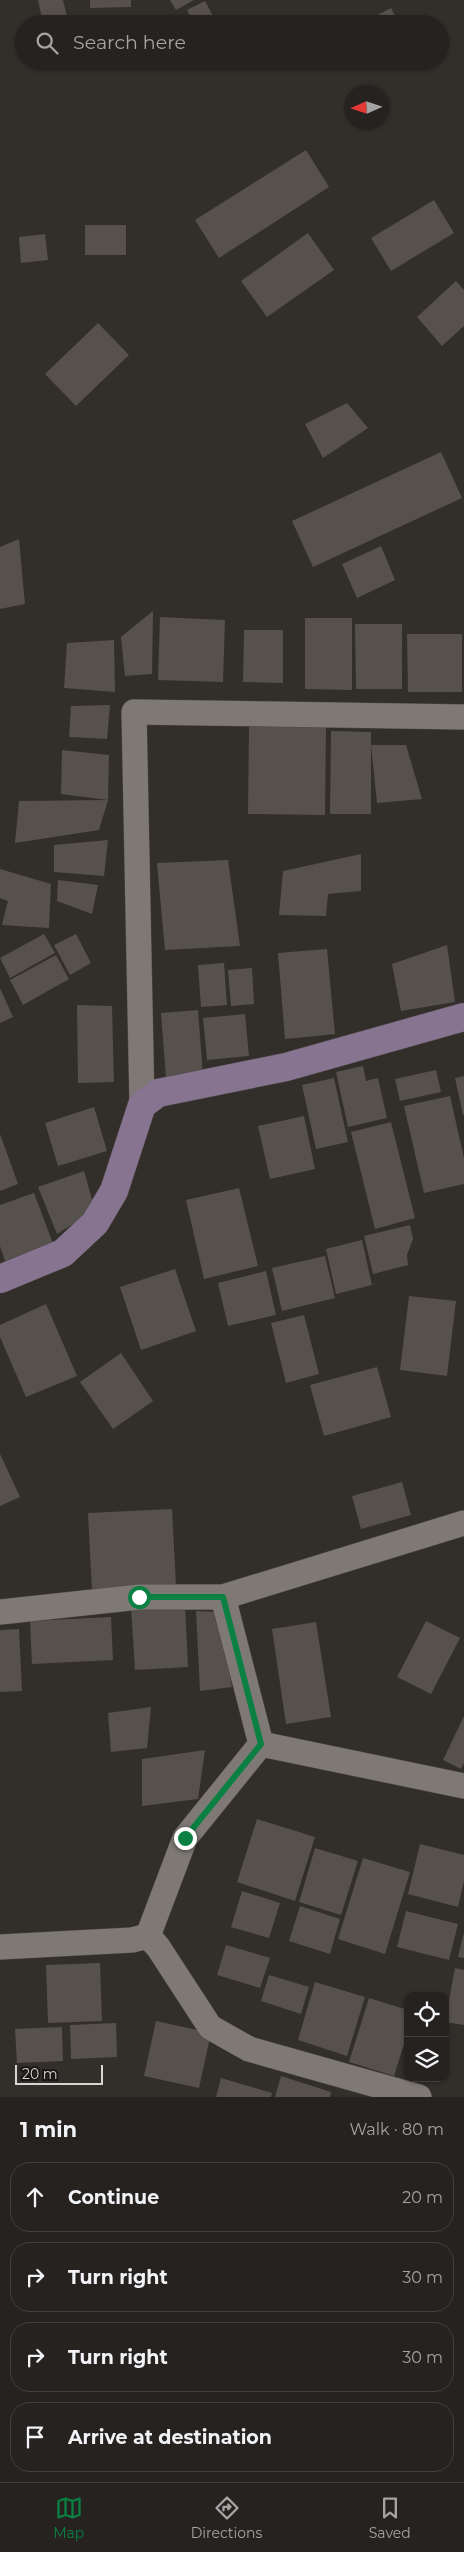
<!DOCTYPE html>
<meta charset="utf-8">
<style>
:root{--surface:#262220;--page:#2e2a29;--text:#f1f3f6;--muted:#a4a4a5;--line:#423f3e;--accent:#0b8043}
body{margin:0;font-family:Montserrat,sans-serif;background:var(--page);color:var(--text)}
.controls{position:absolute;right:15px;bottom:15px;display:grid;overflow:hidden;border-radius:10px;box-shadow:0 1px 4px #0004}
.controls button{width:45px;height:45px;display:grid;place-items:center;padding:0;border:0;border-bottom:1px solid var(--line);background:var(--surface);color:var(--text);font:25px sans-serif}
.compass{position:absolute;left:344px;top:85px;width:45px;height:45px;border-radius:50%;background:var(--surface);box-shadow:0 1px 4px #0004;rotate:267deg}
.scale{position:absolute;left:15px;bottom:12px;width:88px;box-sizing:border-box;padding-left:5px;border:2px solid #d8d5d2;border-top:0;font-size:14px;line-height:18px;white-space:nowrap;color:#d8d5d2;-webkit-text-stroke:4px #191715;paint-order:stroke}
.stop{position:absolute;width:15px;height:15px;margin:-11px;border:4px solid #0b8043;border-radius:50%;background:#fff}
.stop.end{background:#0b8043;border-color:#fff;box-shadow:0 1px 5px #0008}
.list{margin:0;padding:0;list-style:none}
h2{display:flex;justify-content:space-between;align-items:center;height:65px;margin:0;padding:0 20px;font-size:21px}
h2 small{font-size:16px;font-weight:400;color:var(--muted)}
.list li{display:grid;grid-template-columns:32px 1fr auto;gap:15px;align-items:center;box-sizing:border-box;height:70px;margin:0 10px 10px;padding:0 10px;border:1px solid var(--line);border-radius:20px}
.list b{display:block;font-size:19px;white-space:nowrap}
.list em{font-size:16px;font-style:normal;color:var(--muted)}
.icon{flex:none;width:28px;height:28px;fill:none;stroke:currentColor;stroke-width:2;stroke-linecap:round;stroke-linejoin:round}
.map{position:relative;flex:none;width:464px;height:2097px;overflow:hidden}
.search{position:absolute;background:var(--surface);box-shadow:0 1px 4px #0004;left:15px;right:15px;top:15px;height:55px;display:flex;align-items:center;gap:12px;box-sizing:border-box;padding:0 18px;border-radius:28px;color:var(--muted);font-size:19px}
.sheet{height:385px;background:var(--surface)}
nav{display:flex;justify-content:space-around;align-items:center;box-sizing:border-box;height:70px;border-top:1px solid var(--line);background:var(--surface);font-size:14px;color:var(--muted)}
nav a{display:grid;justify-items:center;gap:2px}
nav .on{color:var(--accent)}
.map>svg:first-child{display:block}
</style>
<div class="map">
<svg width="464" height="2097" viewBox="0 0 464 2097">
<rect width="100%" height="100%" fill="#322e2a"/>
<path fill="#56514d" d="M38 0H63L67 17 43 23Z
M90 0H131V7L90 8Z
M170 0H194L176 10Z
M205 1 217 24H194L187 10Z
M391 8 399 24H360Z
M306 150 329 187 219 258 195 220Z
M434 200 454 233 391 271 371 238Z
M85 225H126V255H85Z
M308 233 334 270 267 317 241 281Z
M45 234 48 260 21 263 19 237Z
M456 281 464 290V326L442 346 417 317Z
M98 323 129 355 76 406 45 374Z
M347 403 368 428 323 458 305 424Z
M441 452 462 498 313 567 292 521Z
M19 539 25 604 0 609V547Z
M381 546 395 580 357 598 342 564Z
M153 611 152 674 125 676 121 637Z
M160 617 225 620 223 682 158 680Z
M305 618H352V690L305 689Z
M355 624H402V689H356Z
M244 630H283V683L243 682Z
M407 634H462V692H408Z
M114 640 115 692 64 688 67 643Z
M110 705 107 739 69 737 71 706Z
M249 727H326L325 815 248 814Z
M331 731 371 732V814H330Z
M371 745H406L422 799 377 803Z
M62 750 109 755 108 800 61 794Z
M108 800 99 830 15 843 19 801Z
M108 840 104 876 54 872V845Z
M361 854V891L328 894 326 916 279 915 283 871Z
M228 860 240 946 165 950 157 863Z
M0 869 51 884 49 928 2 925 8 901 0 898Z
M58 880 98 885 92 914 57 901Z
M44 934 55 953 10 978 0 958Z
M76 934 91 963 70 975 54 945Z
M447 945 455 1002 401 1011 392 964Z
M327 949 335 1034 285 1039 278 953Z
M56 955 69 979 23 1005 10 980Z
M224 963 227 1005 201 1007 198 965Z
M252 968 254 1004 231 1006 228 970Z
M0 988 13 1017 0 1023Z
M77 1005 112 1006 114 1082 78 1083Z
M198 1010 203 1075 166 1078 161 1013Z
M245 1014 249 1056 207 1060 203 1018Z
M363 1066 366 1081 378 1078 387 1118 348 1127 336 1072Z
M436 1070 441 1092 400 1101 395 1079Z
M464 1076V1115H463L455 1078Z
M334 1078 348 1142 316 1149 302 1085Z
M450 1096 464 1158V1184L424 1193 404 1106Z
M94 1107 107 1151 58 1166 45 1123Z
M304 1116 315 1169 270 1179 258 1126Z
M391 1122 415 1218 375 1229 351 1132Z
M0 1134 18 1184 0 1191Z
M84 1171 95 1210 57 1234 38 1187Z
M239 1188 258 1266 204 1279 186 1200Z
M34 1193 54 1246 6 1264 0 1246V1205Z
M410 1225 413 1239 407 1255 408 1265 373 1274 364 1236Z
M362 1240 372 1285 336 1294 326 1249Z
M325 1256 335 1298 282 1311 272 1268Z
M175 1269 196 1331 141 1350 120 1287Z
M266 1271 276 1315 228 1326 218 1283Z
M409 1296 456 1301 447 1376 400 1370Z
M46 1304 77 1376 26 1397 0 1337V1325Z
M304 1315 319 1374 286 1383 271 1323Z
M121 1353 153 1401 113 1429 80 1382Z
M377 1367 391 1417 324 1436 310 1385Z
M0 1454 20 1497 0 1506Z
M402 1482 411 1515 361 1529 352 1496Z
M172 1509 176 1585 92 1590 88 1513Z
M185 1604 188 1667 135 1670 131 1607Z
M196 1611 219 1612 232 1687 200 1691Z
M111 1617 113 1660 32 1664 30 1621Z
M426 1621 460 1638 431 1694 397 1677Z
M316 1622 331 1717 286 1724 272 1629Z
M19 1629 22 1691 0 1692V1630Z
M151 1707 147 1748 111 1752 108 1713Z
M464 1716V1763L461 1769 443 1760Z
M205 1750 198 1799 142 1806V1759Z
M257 1819 315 1837 295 1901 237 1882Z
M420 1844 464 1855V1881L458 1907 408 1894Z
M315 1848 358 1861 341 1915 299 1902Z
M363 1858 410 1872 385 1954 338 1939Z
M242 1891 280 1903 269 1938 231 1927Z
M300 1906 340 1919 330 1954 289 1941Z
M406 1911 458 1924 449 1960 397 1947Z
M464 1933V1958L458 1957Z
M226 1945 270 1958 260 1988 217 1975Z
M100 1963 102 2021 48 2023 46 1965Z
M455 1968 464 1970V2025L445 2022Z
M269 1975 309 1987 301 2014 261 2001Z
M315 1982 365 1997 347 2056 298 2040Z
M369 1998 408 2010V2031L394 2076 349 2062Z
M156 2021 211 2033 199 2088 144 2076Z
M116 2023 117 2057 71 2059 70 2025Z
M62 2027 63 2061 17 2063 15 2029Z
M281 2076 331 2092 330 2097H275Z
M221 2078 272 2093 271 2097H216Z"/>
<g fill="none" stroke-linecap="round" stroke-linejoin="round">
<defs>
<path id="street" d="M142 1105 134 712 464 717
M223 1597 261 1744 464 1786
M0 1612 139 1597H223L464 1523
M148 1936 185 1838 261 1744
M0 1947 132 1940 148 1936 158 1947 210 2027 249 2049 419 2097"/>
<path id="secondary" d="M0 1279 63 1253 95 1223 114 1191 142 1105 158 1093 286 1067 464 1017"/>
</defs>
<use href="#street" stroke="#4f4b48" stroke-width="26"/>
<use href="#secondary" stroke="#4f4b48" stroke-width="29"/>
<use href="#street" stroke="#7e7974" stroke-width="25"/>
<use href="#secondary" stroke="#867490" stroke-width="28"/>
</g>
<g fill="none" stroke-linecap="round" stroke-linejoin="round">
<path stroke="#0b8043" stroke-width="6" d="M139 1597H223L261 1744 185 1838"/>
</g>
</svg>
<div class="controls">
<button><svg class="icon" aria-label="locate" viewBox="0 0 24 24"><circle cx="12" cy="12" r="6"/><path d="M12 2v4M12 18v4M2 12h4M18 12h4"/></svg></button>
<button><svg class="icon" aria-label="layers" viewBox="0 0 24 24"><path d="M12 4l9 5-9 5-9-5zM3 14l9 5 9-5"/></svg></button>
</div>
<svg class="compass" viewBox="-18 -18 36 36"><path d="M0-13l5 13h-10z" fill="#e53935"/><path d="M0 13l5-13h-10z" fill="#a4a4a5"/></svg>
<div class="scale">20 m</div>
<div class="stop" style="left:139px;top:1597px"></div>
<div class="stop end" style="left:185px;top:1838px"></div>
<div class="search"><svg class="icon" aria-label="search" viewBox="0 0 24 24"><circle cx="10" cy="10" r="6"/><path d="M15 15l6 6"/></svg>Search here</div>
</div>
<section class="sheet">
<h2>1 min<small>Walk · 80 m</small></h2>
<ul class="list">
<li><svg class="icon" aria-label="ahead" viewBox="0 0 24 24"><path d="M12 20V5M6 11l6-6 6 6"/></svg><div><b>Continue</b></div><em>20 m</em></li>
<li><svg class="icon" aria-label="right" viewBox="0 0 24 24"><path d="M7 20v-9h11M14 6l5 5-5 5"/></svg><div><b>Turn right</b></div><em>30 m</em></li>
<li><svg class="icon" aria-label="right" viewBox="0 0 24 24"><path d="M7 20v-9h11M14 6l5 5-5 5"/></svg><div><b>Turn right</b></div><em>30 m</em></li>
<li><svg class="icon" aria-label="arrive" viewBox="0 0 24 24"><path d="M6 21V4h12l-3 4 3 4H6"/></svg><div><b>Arrive at destination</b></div></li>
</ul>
</section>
<nav>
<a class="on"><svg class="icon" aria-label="map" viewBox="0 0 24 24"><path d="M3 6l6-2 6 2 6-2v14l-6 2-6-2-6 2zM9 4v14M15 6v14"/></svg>Map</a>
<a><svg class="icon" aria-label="directions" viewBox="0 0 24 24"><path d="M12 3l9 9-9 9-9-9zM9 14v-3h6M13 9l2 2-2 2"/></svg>Directions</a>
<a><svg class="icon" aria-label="saved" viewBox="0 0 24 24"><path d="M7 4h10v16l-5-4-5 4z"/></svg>Saved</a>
</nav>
